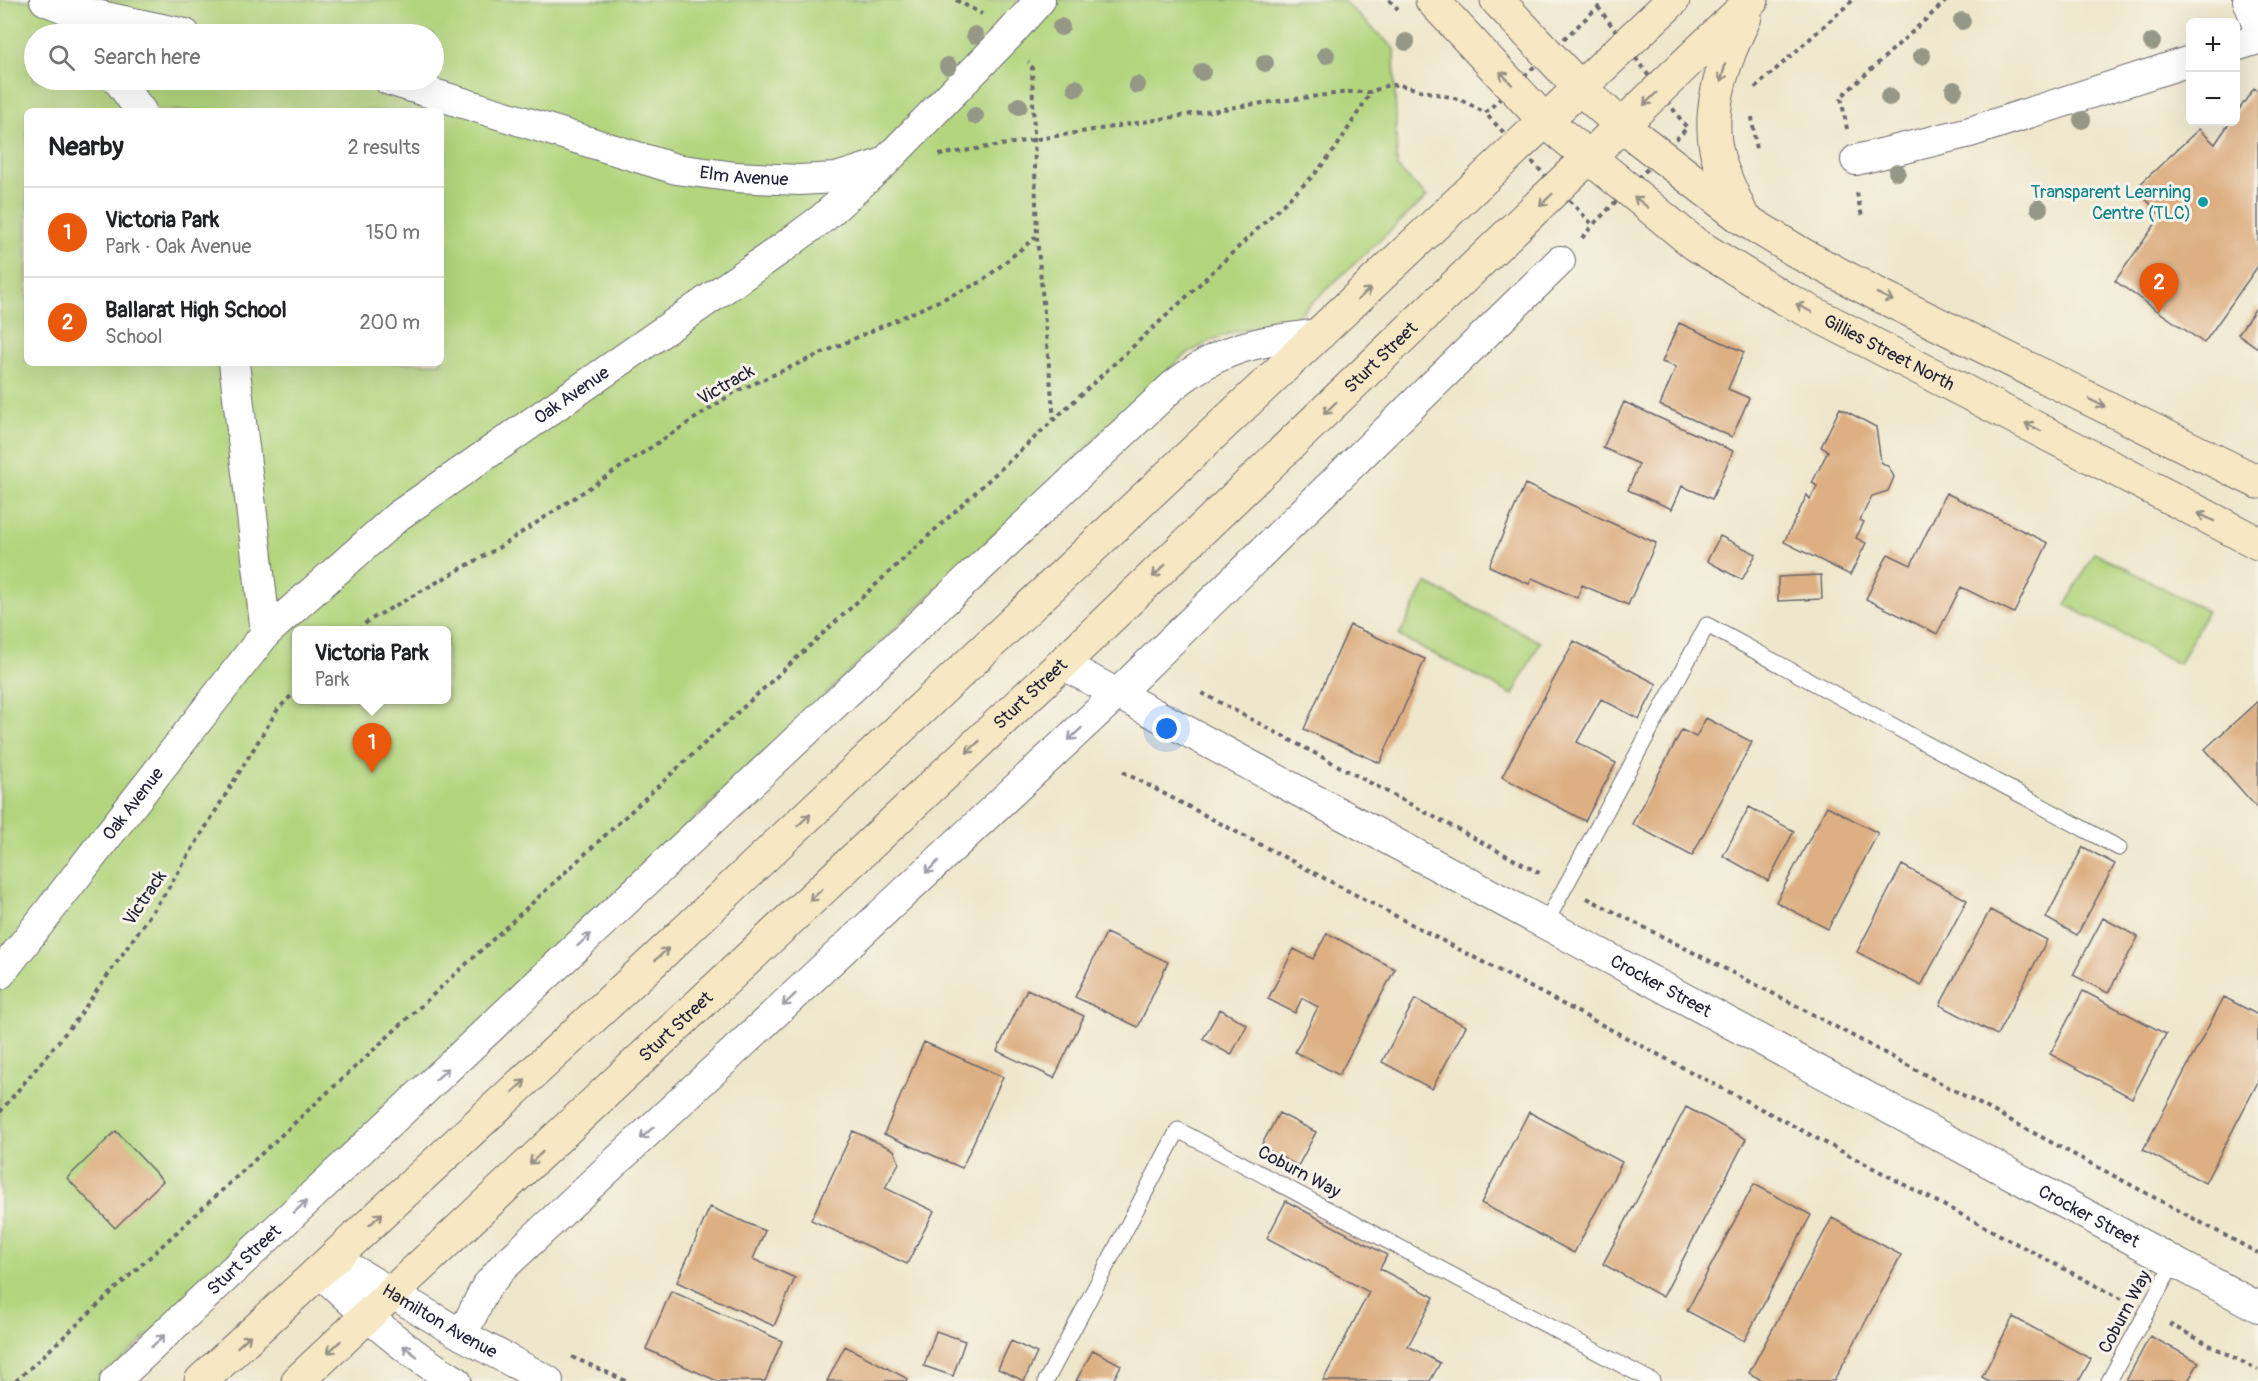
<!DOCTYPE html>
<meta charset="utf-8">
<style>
:root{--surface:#fff;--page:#f2f2f2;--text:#202124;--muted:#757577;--line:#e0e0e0;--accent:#ea580c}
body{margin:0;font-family:Pangolin,sans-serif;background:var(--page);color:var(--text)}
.controls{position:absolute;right:18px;top:18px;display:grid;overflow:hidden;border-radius:9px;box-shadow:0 6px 24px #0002}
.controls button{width:54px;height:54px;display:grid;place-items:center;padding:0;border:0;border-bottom:2px solid var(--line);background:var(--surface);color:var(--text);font:30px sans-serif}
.you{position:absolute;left:1167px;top:729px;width:21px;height:21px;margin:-15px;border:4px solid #fff;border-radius:50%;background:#1a73e8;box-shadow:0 0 0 9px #1a73e833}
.badge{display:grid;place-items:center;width:39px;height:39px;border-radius:50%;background:var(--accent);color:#fff;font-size:20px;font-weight:700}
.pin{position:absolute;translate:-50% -50px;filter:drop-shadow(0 2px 3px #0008)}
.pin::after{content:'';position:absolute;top:32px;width:21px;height:18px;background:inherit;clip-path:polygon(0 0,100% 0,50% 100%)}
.popup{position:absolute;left:292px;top:626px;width:159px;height:78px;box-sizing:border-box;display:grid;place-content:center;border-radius:9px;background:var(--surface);filter:drop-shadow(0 2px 4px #0005);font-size:20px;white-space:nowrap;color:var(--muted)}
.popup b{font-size:22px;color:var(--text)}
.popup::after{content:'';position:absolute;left:50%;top:100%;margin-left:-12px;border:12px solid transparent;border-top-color:var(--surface)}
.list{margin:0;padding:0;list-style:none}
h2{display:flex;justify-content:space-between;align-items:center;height:78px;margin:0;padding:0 24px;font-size:26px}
h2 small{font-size:20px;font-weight:400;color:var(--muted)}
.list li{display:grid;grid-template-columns:39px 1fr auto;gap:18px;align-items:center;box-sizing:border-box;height:90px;padding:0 24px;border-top:2px solid var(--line)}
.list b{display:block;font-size:22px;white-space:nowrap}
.list p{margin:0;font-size:20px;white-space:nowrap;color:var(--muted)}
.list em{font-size:20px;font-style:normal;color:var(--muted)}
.icon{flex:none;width:33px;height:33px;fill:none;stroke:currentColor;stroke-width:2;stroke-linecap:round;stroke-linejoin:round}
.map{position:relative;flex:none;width:2258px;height:1381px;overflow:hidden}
.search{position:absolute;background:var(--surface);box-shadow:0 6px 24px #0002;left:24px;top:24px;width:420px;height:66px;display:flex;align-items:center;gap:15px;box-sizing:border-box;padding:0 21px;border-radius:33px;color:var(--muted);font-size:22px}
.panel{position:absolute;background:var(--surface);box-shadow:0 6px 24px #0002;left:24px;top:108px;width:420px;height:258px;border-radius:9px}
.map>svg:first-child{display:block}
</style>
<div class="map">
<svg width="2258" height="1381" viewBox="0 0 2258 1381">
<rect width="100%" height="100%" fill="#f7f3e8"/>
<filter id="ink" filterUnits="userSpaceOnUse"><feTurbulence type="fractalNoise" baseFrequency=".0167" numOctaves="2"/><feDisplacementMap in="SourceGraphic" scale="12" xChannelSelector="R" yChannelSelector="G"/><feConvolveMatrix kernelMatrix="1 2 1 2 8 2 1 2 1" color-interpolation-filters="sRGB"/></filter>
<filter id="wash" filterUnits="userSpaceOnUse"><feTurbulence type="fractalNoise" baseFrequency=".008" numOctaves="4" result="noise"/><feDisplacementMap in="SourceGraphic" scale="24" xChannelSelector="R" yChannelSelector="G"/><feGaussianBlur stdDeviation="1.35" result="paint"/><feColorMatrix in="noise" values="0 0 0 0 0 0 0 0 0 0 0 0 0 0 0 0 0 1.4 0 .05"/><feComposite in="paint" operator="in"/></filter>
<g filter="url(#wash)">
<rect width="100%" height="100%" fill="#efe7cc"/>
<path fill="#b2d57e" stroke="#6a7c5c" stroke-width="1.5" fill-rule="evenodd" d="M0 0H1342L1394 48 1397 167 1427 197 1294 319 1233 332 1210 341 1182 357 100 1381H0ZM34 34H434V80H34ZM27 111H441V363H27ZM297 630H447V700H297Z
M2094 552 2207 611 2179 664 2066 605Z
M1426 583 1540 642 1513 695 1399 636Z"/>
<g id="blocks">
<path fill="#ddaf82" d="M2254 88 2258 91V266L2204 343 2115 281 2161 216 2136 188 2199 129 2215 144 2230 122H2236V114Z
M2258 305V348L2238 334Z
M1679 323 1744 352 1728 389 1749 398 1732 437 1660 405 1676 367 1662 362Z
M1624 402 1733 451 1712 499 1682 486 1672 509 1628 490 1639 464 1603 448Z
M1840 408 1876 427 1881 462 1889 467 1894 477 1888 491 1872 496 1860 520 1864 522 1856 538 1866 543 1850 575 1784 542 1807 495 1810 499 1817 486 1812 483 1828 451 1821 447Z
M1525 484 1656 543 1628 605 1582 585 1577 598 1532 578 1529 584 1489 566Z
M1946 493 2048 543 2014 613 1961 587 1937 634 1866 599 1888 554 1911 565Z
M1720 536 1756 554 1742 580 1707 561Z
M1821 575 1822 599 1778 601V577Z
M1350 625 1425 659 1380 763 1304 729Z
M1574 641 1657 684 1639 719 1601 699 1577 742 1616 763 1585 821 1502 777Z
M2258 701V809L2205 749Z
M1706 718 1752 742 1692 856 1632 824 1682 730 1696 737Z
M1827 806 1878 833 1828 929 1776 902Z
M1749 807 1794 831 1768 881 1723 856Z
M2083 847 2115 864 2077 935 2046 918Z
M1902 865 1967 900 1921 986 1857 952Z
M1990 910 2047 940 1997 1035 1940 1005Z
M2103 918 2138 937 2108 993 2073 975Z
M1106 933 1168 962 1138 1027 1075 997Z
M1327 933 1395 969 1339 1075 1295 1052 1318 1007 1302 998 1295 1013 1268 999 1294 949 1313 959Z
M1027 989 1084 1016 1054 1078 997 1051Z
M2083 991 2166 1034 2132 1098 2050 1054Z
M2224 997 2258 1015V1082L2205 1183 2143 1150Z
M1415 999 1466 1026 1432 1089 1382 1062Z
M1220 1009 1247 1025 1231 1055 1203 1039Z
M924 1042 1003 1077 962 1168 884 1134Z
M1686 1107 1746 1139 1663 1297 1603 1264Z
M1529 1112 1622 1162 1574 1253 1481 1203Z
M1279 1113 1316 1132 1298 1166 1261 1146Z
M116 1131 163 1181 115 1228 67 1178Z
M853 1131 894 1150 899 1163 885 1188 934 1211 907 1264 811 1220Z
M1754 1184 1811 1215 1744 1341 1687 1311Z
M1286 1201 1387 1255 1380 1269 1434 1297 1408 1346 1440 1363 1430 1381H1323L1369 1292 1267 1238Z
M710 1207 765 1231 753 1259 795 1278 774 1326 677 1282Z
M1832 1218 1901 1255 1834 1381H1763L1749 1373Z
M671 1291 782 1341 765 1381H717L646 1349Z
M2013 1317 2091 1359 2079 1381H1989L1982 1377Z
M936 1331 965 1341 953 1376 924 1366Z
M2150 1336 2199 1362 2188 1381H2126Z
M1011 1341 1037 1353 1024 1381 998 1369Z
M845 1346 908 1379 907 1381H827Z
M1093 1350 1121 1365 1113 1381H1076Z"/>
</g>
</g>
<g filter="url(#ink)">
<use href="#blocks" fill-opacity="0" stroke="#6a676e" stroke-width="1.5"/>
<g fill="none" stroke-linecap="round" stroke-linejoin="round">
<defs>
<path id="service" d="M1545 924 1707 625 2119 848
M1046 1381 1178 1130 1652 1381
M2109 1381 2174 1262"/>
<g id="minor">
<path d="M45 0 67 9 185 34"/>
<path d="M2248 0 2258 27"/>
<path d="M2236 46 2258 39"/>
<path d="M118 80 141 111"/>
<path id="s1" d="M389 80 676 169 736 177 799 180 836 178 884 163 1008 36 1040 0"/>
<path d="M1856 160 1970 132 2190 61"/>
<path id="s2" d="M266 633 398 516 781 249 823 218 884 163"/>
<path id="s3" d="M1062 664 2258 1307"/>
<path id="s4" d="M0 974 266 633 234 363"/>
<path id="s5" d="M333 1258 462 1335 548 1381"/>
<path d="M319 1271C362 1312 405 1352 456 1381"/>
<path d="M462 1335 486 1287 503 1267 1117 694 1560 261"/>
<path id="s6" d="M115 1381 1173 386C1224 345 1257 342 1321 334"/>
</g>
<g id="secondary">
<path id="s7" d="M1432 0 1545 121 1695 244 1782 297 2258 543"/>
<path d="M1497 0 1580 88 1622 126 1742 218 1803 255 1873 292 2258 482"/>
<path d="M1742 216C1732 192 1718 167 1715 142 1709 99 1727 54 1745 17"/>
<path d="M201 1381 658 957 1673 0"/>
<path id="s8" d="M298 1381 1062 664 1752 0"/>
</g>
</defs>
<use href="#service" stroke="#6a676e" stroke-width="17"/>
<use href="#minor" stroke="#6a676e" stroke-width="32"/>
<use href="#secondary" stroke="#6a676e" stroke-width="35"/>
<path stroke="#6a676e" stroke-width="4" stroke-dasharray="4.5 4.5" stroke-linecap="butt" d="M956 0 982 14
M1389 0 1398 9
M1598 7 1687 128 1593 225 1485 113Z
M1755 88 1853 0
M1752 117 1756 151
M1847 129 1841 97 1947 0
M939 155 1248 105 1349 92H1371L1388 85H1399L1462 100 1485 113
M1857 193 1862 217
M1037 237 1054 420
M1582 238 1593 225
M358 630 368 621 498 548 735 392 981 282 1037 236 1032 67 1028 62
M1202 693 1543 875
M1123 772 2125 1301
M1587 898 1782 998 2258 1253
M0 1112 77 1019 166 892 278 709 297 690
M2169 1324 2258 1370
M572 1357 626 1381
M16 1381 1182 301 1314 175 1336 148 1371 92"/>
<use href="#service" stroke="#fff" stroke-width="15"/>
<use href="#minor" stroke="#fff" stroke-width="30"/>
<use href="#secondary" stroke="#f7e8c3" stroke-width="33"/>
</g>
<g fill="#969887">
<circle cx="1962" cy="21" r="9"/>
<circle cx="1061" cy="27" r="9"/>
<circle cx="975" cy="35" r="9"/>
<circle cx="1406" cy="42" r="9"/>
<circle cx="2152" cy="42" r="9"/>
<circle cx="1326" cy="55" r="9"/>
<circle cx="1922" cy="56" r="9"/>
<circle cx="1265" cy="63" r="9"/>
<circle cx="948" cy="66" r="9"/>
<circle cx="1202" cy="72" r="9"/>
<circle cx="1137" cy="85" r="9"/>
<circle cx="1076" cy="88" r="9"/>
<circle cx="1954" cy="90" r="9"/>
<circle cx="1889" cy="97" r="9"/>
<circle cx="1019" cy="106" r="9"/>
<circle cx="975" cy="116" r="9"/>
<circle cx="2082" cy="120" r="9"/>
<circle cx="1897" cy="172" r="9"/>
<circle cx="2039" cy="208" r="9"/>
</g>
<defs><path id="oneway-shaft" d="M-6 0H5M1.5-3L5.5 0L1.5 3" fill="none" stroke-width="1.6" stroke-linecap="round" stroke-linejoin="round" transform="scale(1.5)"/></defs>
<g stroke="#978f86">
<use href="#oneway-shaft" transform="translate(1723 73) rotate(105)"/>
<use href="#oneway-shaft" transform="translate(1506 78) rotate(-132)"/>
<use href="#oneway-shaft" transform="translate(1650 99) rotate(136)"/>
<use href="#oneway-shaft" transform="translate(1546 200) rotate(136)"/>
<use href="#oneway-shaft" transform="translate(1641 202) rotate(-142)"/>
<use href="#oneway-shaft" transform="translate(1364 294) rotate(-43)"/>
<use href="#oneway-shaft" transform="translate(1885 297) rotate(26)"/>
<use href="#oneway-shaft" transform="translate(1804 308) rotate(-152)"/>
<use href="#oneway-shaft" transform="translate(2097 403) rotate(26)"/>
<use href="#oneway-shaft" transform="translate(1330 408) rotate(136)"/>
<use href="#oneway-shaft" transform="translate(2033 427) rotate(-153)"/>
<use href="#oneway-shaft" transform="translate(2206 517) rotate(-153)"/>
<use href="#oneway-shaft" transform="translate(1159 571) rotate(136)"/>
<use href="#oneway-shaft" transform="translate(973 747) rotate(137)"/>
<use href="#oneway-shaft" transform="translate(804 820) rotate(-43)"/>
<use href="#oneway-shaft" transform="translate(816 895) rotate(137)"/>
<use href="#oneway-shaft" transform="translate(662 954) rotate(-43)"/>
<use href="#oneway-shaft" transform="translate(519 1086) rotate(-43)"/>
<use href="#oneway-shaft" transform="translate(536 1158) rotate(137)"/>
<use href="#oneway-shaft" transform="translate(376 1219) rotate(-43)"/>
<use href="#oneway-shaft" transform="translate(244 1341) rotate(-43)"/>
<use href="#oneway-shaft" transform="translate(334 1347) rotate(137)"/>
</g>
<g stroke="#9c9ca7">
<use href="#oneway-shaft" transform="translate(1075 734) rotate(137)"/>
<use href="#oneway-shaft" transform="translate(932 867) rotate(137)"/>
<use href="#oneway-shaft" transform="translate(584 940) rotate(-43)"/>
<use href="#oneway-shaft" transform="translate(789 1000) rotate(137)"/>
<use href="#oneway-shaft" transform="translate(442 1074) rotate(-43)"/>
<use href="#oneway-shaft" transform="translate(647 1133) rotate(137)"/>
<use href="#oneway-shaft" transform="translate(300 1207) rotate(-43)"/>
<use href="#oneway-shaft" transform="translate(158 1341) rotate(-43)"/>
<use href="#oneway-shaft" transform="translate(410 1351) rotate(-142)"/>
</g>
</g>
<circle fill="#0f9aa8" stroke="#f7f3e8" stroke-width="2" cx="2203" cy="202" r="6"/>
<g text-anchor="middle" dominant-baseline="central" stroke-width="6" stroke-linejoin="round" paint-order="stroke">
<g font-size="18" fill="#22223b" stroke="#f7f3e8">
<text stroke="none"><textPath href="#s1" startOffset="369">Elm Avenue</textPath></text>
<text stroke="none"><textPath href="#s7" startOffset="582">Gillies Street North</textPath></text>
<text stroke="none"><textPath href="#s8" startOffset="1490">Sturt Street</textPath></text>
<text transform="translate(726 385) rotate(-30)">Victrack</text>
<text stroke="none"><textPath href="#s2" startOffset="388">Oak Avenue</textPath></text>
<text stroke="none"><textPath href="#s8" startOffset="1004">Sturt Street</textPath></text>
<text stroke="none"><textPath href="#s4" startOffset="216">Oak Avenue</textPath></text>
<text transform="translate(145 898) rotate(-56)">Victrack</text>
<text stroke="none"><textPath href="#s3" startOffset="680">Crocker Street</textPath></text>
<text stroke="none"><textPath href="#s8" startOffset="518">Sturt Street</textPath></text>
<text transform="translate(1299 1172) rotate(28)">Coburn Way</text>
<text stroke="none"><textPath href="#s3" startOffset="1166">Crocker Street</textPath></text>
<text stroke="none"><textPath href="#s6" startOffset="177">Sturt Street</textPath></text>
<text transform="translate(2125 1312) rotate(-62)">Coburn Way</text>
<text stroke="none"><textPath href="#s5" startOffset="124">Hamilton Avenue</textPath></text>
</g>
<g font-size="18" fill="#0d838f" stroke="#f7f3e8" text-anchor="end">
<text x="2191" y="192">Transparent Learning<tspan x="2191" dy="21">Centre (TLC)</tspan></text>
</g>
</g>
</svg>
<div class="controls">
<button>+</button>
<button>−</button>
</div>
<div class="you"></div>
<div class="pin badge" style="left:372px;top:773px">1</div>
<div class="popup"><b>Victoria Park</b>Park</div>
<div class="pin badge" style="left:2159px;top:313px">2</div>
<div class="search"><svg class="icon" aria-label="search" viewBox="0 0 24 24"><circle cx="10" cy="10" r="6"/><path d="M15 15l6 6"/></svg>Search here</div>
<section class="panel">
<h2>Nearby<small>2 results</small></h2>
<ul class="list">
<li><span class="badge">1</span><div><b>Victoria Park</b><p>Park · Oak Avenue</p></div><em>150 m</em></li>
<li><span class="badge">2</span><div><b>Ballarat High School</b><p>School</p></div><em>200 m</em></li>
</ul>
</section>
</div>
